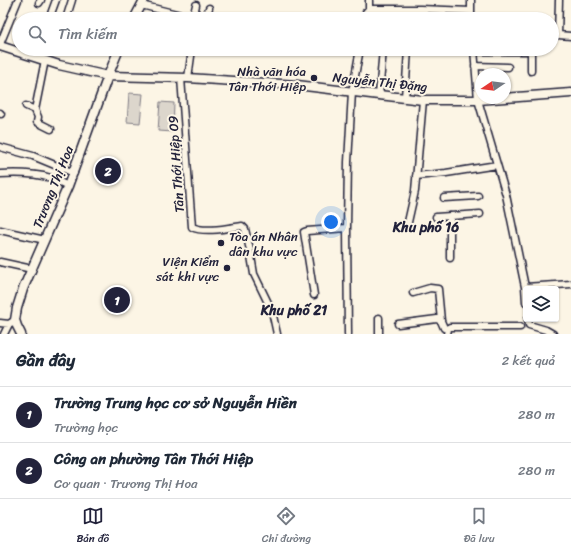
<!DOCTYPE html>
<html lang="vi">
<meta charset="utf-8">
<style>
:root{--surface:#fff;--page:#f6f6f7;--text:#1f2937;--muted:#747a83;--line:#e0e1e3;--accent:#22223b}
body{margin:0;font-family:Sriracha,sans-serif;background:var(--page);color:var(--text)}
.controls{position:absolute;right:12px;bottom:12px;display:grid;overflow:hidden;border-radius:4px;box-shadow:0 1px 3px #0004}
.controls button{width:36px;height:36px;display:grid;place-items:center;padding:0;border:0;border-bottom:1px solid var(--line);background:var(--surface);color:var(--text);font:20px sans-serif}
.compass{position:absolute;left:475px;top:68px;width:36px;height:36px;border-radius:50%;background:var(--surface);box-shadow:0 1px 3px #0004;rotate:257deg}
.you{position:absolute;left:331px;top:222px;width:14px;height:14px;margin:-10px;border:3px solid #fff;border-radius:50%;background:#1a73e8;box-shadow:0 0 0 6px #1a73e833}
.badge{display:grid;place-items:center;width:26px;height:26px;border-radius:50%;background:var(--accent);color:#fff;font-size:13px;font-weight:700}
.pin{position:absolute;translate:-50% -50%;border:2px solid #fff;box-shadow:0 1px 4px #0006}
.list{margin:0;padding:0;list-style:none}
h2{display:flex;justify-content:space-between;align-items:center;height:52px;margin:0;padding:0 16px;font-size:17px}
h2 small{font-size:13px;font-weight:400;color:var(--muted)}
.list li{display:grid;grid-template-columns:26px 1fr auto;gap:12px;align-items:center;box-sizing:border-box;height:56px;padding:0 16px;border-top:1px solid var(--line)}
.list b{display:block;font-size:15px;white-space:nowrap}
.list p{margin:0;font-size:13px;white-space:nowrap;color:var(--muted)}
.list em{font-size:13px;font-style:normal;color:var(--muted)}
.icon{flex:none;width:22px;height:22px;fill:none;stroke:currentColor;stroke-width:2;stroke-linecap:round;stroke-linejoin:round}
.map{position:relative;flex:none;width:571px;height:334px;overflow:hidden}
.search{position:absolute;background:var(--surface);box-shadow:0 1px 3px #0004;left:12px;right:12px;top:12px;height:44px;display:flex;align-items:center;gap:10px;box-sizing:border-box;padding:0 14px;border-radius:22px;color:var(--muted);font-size:15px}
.sheet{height:164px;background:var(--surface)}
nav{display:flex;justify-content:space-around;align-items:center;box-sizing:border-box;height:56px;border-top:1px solid var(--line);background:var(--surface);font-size:11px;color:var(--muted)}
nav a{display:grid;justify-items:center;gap:2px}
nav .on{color:var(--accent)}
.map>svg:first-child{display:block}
</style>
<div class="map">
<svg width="571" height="334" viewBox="0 0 571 334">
<rect width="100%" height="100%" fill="#fcf5e5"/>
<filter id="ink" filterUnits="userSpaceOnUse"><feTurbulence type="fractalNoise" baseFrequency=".025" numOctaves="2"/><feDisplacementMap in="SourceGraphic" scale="8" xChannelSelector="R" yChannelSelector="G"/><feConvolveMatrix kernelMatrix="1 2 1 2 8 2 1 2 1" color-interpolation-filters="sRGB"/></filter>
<g filter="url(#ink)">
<path fill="#dcd6cc" stroke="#7f7c84" d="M129 93 143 94 140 123 127 122Z
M160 102 174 103 173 132 158 131Z"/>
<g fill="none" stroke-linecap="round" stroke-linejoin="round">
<defs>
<path id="street" d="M471 0V19
M559 0 558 35 571 36
M39 3 41 0
M141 5 193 18 196 5
M369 9V0
M49 19 56 0
M66 19 72 0
M205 19 209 8
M365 19 366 12 369 9H420L471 11
M0 44 18 0
M203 49H208
M474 49 478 100 506 195 525 287 526 302
M474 51H531V71
M34 57 37 49
M475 66 508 67
M181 78 192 227C204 233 228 228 242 226L245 229 250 250 254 274 272 311 277 334
M188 78 192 49
M379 95 383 49
M405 98 408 49
M26 106 35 110 45 60
M35 110 38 117 37 122 51 129
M0 113 1 114
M0 147 33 156 74 173
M0 174C17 173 34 173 51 178 57 180 63 184 68 186
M416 176 446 173 497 165
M444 198 478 196
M450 216V258
M436 217 480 214
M408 222 415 191 423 100
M0 230 45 240
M0 262 32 269
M525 287 571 284
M413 293 430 288 438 289 441 321 444 328 448 329
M314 295 304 232 307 231 347 228
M379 318V334
M528 319 529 325 546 330 553 334
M0 323 9 324
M398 324 437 319 441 321
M4 334 9 324 15 320
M348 334 347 228 348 162 352 92 360 49
M447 334 448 329 450 327H520"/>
<path id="secondary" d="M134 19 144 0
M0 46 59 65 108 76 188 78 266 83 297 85 379 95 423 100H478L571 93
M21 334 17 326 15 320 17 308 23 289 68 186 108 76 119 49"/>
</defs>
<use href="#street" stroke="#22223b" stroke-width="9"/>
<use href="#secondary" stroke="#22223b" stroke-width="11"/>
<use href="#street" stroke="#fcf5e5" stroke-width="6"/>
<use href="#secondary" stroke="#fcf5e5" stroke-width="8"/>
</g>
</g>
<g fill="#22223b" stroke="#fcf5e5" stroke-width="1.5">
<circle cx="314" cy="78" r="4"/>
<circle cx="221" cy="243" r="4"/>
<circle cx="227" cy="268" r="4"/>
</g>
<g text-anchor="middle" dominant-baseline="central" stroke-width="4" stroke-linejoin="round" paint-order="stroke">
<g font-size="13" fill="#22223b" stroke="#fcf5e5" text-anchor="end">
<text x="306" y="71">Nhà văn hóa<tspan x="306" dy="15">Tân Thới Hiệp</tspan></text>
<text x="229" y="236" text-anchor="start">Tòa án Nhân<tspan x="229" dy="15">dân khu vực</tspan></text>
<text x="219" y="261">Viện Kiểm<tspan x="219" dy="15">sát khi vực</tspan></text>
</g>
<g font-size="13" fill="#22223b" stroke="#fcf5e5">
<text transform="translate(380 82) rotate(6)">Nguyễn Thị Đặng</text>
<text transform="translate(176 164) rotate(-94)">Tân Thới Hiệp 09</text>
<text transform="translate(53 187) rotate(-68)">Trương Thị Hoa</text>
</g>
<g font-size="14" font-weight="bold" fill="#22223b" stroke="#fcf5e5">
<text x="426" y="227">Khu phố 16</text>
<text x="294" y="310">Khu phố 21</text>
</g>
</g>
</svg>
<div class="controls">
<button><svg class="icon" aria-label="layers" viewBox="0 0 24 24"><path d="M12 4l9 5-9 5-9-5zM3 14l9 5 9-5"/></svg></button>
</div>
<svg class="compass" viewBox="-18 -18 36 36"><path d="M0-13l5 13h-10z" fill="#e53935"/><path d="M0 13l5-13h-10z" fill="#747a83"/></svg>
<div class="you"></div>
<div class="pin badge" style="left:117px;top:300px">1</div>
<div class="pin badge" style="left:108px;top:171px">2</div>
<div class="search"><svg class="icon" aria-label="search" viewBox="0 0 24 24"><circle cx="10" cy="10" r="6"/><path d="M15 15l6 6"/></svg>Tìm kiếm</div>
</div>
<section class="sheet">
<h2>Gần đây<small>2 kết quả</small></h2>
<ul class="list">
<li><span class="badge">1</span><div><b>Trường Trung học cơ sở Nguyễn Hiền</b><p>Trường học</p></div><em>280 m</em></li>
<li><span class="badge">2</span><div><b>Công an phường Tân Thới Hiệp</b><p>Cơ quan · Trương Thị Hoa</p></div><em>280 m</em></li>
</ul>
</section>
<nav>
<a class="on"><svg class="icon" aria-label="map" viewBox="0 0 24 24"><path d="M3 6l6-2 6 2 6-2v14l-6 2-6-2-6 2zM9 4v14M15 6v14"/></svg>Bản đồ</a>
<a><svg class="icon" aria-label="directions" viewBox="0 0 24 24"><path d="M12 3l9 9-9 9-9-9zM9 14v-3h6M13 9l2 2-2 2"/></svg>Chỉ đường</a>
<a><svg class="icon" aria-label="saved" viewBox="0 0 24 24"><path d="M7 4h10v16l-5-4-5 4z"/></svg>Đã lưu</a>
</nav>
